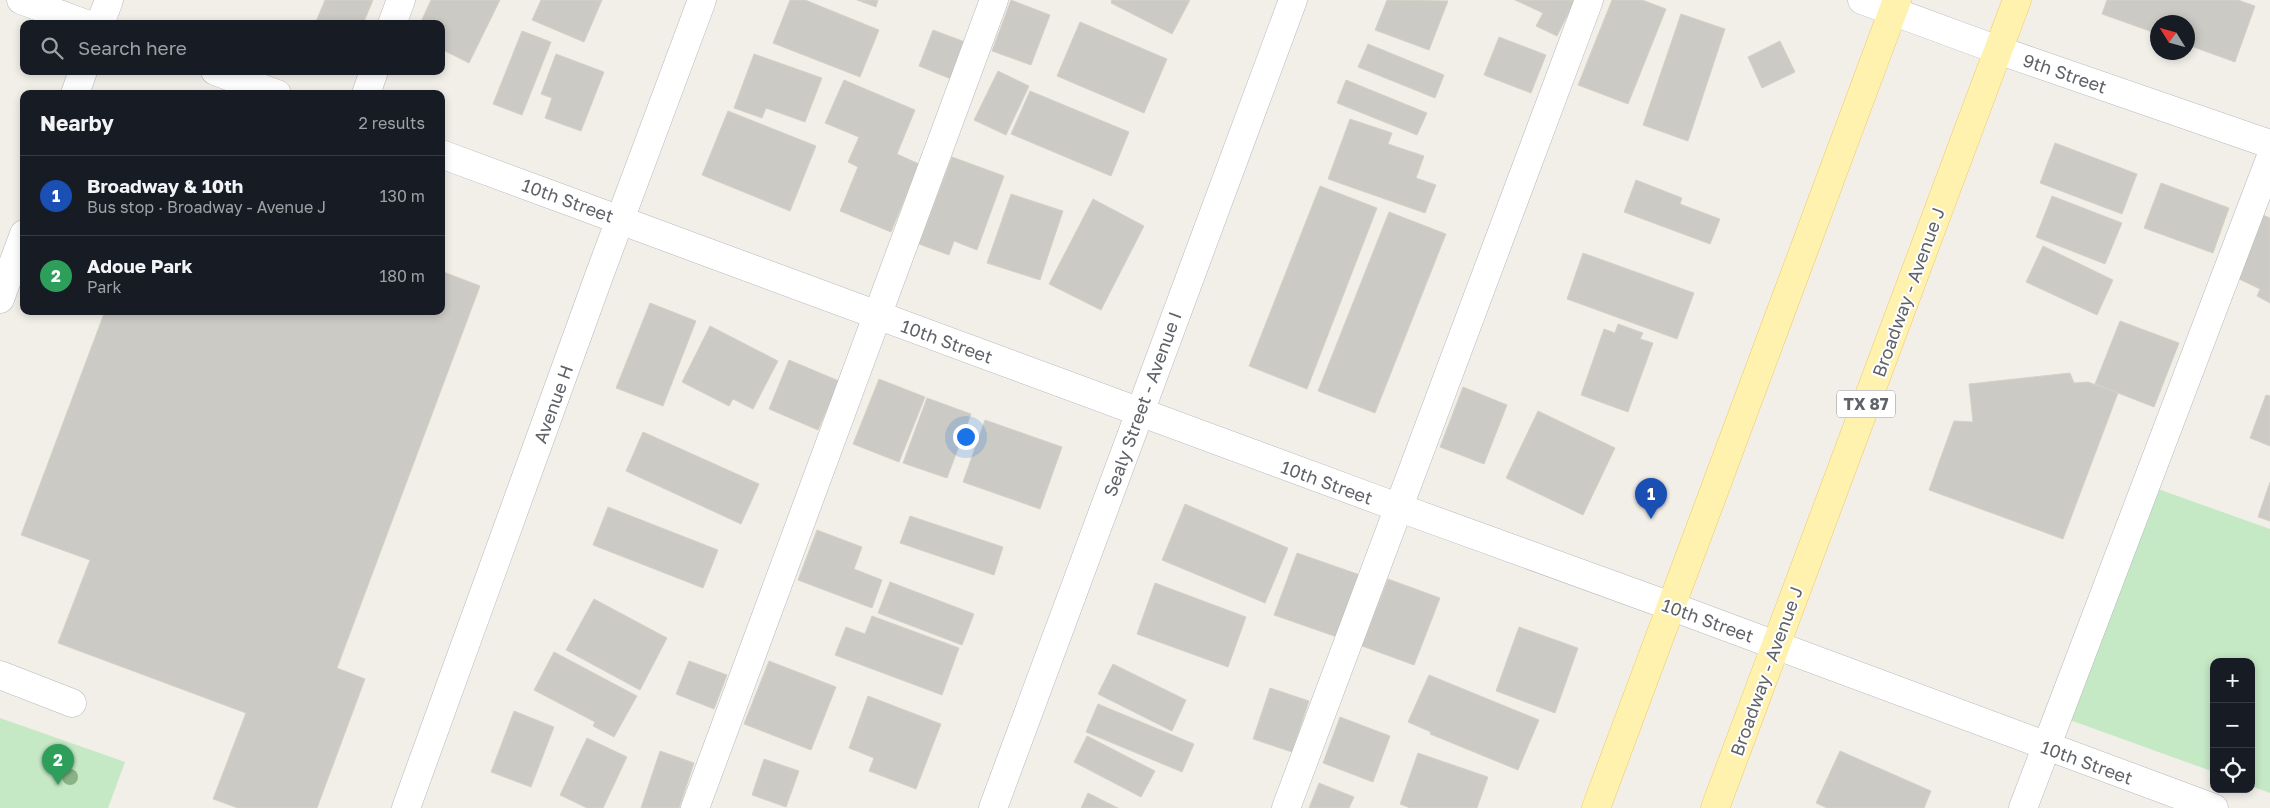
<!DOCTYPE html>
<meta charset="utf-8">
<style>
:root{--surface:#171b24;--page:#242831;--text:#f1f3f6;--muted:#9ea1a6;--line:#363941;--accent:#1a73e8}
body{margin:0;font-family:"Golos Text",sans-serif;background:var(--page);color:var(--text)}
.controls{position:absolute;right:15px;bottom:15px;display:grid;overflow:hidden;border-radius:10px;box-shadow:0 2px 8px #0003}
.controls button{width:45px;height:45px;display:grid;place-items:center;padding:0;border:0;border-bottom:1px solid var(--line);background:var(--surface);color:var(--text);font:25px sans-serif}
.compass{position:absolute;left:2150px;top:15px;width:45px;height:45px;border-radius:50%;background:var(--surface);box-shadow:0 2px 8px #0003;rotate:307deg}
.you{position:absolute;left:965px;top:436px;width:18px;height:18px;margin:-12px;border:4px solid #fff;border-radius:50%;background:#1a73e8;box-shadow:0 0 0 8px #1a73e833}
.badge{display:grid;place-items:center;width:32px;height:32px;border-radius:50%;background:var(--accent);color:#fff;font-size:16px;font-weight:700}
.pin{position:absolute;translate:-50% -41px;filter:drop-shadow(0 1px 2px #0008)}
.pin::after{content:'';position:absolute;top:26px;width:18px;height:15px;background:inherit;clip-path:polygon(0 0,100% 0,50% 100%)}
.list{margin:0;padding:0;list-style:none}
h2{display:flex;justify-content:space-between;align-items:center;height:65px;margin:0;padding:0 20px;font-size:21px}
h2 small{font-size:16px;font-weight:400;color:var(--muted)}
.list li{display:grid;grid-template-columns:32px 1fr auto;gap:15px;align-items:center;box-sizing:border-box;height:80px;padding:0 20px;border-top:1px solid var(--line)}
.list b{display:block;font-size:19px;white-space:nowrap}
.list p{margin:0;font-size:16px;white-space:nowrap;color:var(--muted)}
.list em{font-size:16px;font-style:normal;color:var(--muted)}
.icon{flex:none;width:28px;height:28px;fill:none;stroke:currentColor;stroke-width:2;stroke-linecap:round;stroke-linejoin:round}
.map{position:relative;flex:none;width:2270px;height:808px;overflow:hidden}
.search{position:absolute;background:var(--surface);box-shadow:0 2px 8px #0003;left:20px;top:20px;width:425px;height:55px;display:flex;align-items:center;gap:12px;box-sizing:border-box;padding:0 18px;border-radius:10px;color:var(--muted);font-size:19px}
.panel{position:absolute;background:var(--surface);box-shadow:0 2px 8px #0003;left:20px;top:90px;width:425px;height:225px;border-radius:10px}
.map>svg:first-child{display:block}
</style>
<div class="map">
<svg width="2270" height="808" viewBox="0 0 2270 808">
<rect width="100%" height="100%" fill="#f1efe8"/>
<path fill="#c5e8c5" d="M2155 488 2270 529V793L2251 786V662H2214V772L2070 720Z
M0 718 125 762 108 808H0Z"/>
<path fill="#cccac5" stroke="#d6d1c6" d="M325 0H373L363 24H315Z
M431 0H500L469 63 441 49V24H420Z
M541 0H602L584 42 532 20Z
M790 0H805L879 30 860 77 773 43Z
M857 0H878L876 7Z
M1011 0 1050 15 1031 65 992 51Z
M1112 0H1190L1172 34 1111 3Z
M1387 0 1448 1 1429 50 1375 30Z
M1515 0H1575L1557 36 1536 26 1543 13Z
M1612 0H1642L1666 9 1628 104 1578 85Z
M2107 0H2238L2255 6 2235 62 2188 45V22H2158V34L2102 14Z
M1681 14 1725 29 1688 141 1643 125Z
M1080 22 1167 59 1144 113 1057 76Z
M933 30 965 42 951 79 919 66Z
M522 31 551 42 522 115 493 104Z
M1499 37 1546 55 1531 93 1484 75Z
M1780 41 1795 72 1762 88 1748 57Z
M1368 44 1444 75 1435 98 1358 67Z
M556 54 604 72 581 131 545 118 552 98 541 94Z
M754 54 822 78 805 122 766 108 762 118 734 108Z
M998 71 1029 86 1006 135 974 120Z
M844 80 915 110 897 154 919 164 891 232 840 211 858 167 848 162 859 137 825 123Z
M1346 80 1427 113 1417 135 1337 103Z
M1030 91 1129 132 1111 176 1011 134Z
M728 111 816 146 790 211 702 175Z
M1350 119 1392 133 1388 144 1424 156 1416 178 1436 185 1425 213 1328 179Z
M2055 143 2137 174 2122 214 2040 183Z
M952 157 1004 176 977 250 954 241 949 255 919 244Z
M1636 180 1682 198 1680 204 1720 219 1710 244 1624 212Z
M2161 183 2229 208 2213 253 2144 228Z
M1320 186 1377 208 1307 389 1249 366Z
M1011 194 1063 211 1040 280 987 263Z
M2052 196 2122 223 2105 264 2036 237Z
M1093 199 1144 226 1101 310 1049 284Z
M1389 212 1446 234 1375 413 1318 391Z
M2263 215 2270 218V303L2257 296 2260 289 2233 276Z
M2043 246 2113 280 2097 315 2026 282Z
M1583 253 1694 293 1677 339 1567 299Z
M441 271 480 286 337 668 365 679 317 808H238L213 799 246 713 58 643 90 560 21 535 105 311H441Z
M650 303 696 321 663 406 616 388Z
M2120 321 2179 343 2154 407 2095 384Z
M1618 324 1643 333 1640 339 1653 343 1628 412 1581 395 1604 329 1615 333Z
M710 326 778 361 753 409 733 399 729 406 682 382Z
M789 360 839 381 818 430 769 409Z
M2070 373 2074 383 2088 382 2118 393 2063 539 1929 490 1954 421 1973 422 1969 384Z
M879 379 925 397 899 462 853 444Z
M1463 387 1507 405 1484 464 1440 447Z
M2266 395 2270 396V446L2250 438Z
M927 398 971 414 947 478 903 463Z
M1538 411 1615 448 1583 515 1506 478Z
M985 420 1062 447 1040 509 963 482Z
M643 432 759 484 741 524 626 471Z
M2270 482V521L2258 517Z
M1185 504 1288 548 1265 603 1162 560Z
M608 507 718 550 703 588 593 545Z
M910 516 1003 547 994 575 900 543Z
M817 530 862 547 854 569 882 580 872 608 798 580Z
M1297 553 1360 575 1337 637 1274 615Z
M1388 579 1440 598 1414 665 1362 646Z
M890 582 974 614 962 645 878 613Z
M1155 583 1246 617 1228 667 1137 634Z
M594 599 667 638 640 690 566 650Z
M872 616 959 648 942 695 835 655 846 627 865 634Z
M1519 627 1578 648 1555 713 1496 691Z
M554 652 637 696 614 737 593 726 595 722 534 690Z
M689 661 727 675 714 709 676 694Z
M769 661 836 687 811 750 744 724Z
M1113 664 1186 700 1172 731 1098 694Z
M1429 675 1539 720 1518 770 1430 734 1431 732 1408 722Z
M1270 688 1309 701 1292 752 1253 739Z
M868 696 941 724 916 789 869 771 874 758 849 748Z
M1098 704 1194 744 1182 772 1086 732Z
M514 711 554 727 531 787 491 772Z
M1340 717 1390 736 1373 782 1323 763Z
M1087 736 1155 771 1141 797 1074 762Z
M587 738 627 757 603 808H587L560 795Z
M660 751 694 763 679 808H641Z
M1840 751 1931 791 1924 808H1827L1816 803Z
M1418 753 1488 777 1477 808H1410L1400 804Z
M764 759 799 771 786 807 752 795Z
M1319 783 1354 797 1349 808H1309Z
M1088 793 1118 808H1081Z"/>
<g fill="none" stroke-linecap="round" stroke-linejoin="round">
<defs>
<path id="minor" d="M21 0 86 24
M1862 0 1998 50 2270 144
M100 24 109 0
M392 24 401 0
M215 71 277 94
M75 94 83 71
M366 94 374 71
M441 154 1400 508 1673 607 2214 808
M0 299 24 234
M0 675 72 703
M406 808 599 276 702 0
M695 808 994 0
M993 808 1293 0
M1286 808 1589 0
M2023 808 2270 159"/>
<path id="major" d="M1596 808 1897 0
M1715 808 2017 0"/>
</defs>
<use href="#minor" stroke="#b5b8bc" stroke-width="29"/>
<use href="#major" stroke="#f2c960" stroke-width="29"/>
<use href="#minor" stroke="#fff" stroke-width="28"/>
<use href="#major" stroke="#fff2af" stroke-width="28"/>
</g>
<circle fill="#89b387" cx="70" cy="777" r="8"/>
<g text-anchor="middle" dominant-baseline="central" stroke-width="4" stroke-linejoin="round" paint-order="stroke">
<rect fill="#fff" stroke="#8f9295" stroke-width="1" x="1837" y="390.5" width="58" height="27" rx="4"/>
<g font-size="16" font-weight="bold" fill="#5f6368">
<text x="1866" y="404">TX 87</text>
</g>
<g font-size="18" fill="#5f6368" stroke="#fff">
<text transform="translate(2065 73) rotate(19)">9th Street</text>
<text transform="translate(568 200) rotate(20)">10th Street</text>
<text transform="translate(1908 292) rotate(-70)">Broadway - Avenue J</text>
<text transform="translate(947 341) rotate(20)">10th Street</text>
<text transform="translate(553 404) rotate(-70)">Avenue H</text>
<text transform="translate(1142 404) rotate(-70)">Sealy Street - Avenue I</text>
<text transform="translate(1327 482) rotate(20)">10th Street</text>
<text transform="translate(1708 620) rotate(20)">10th Street</text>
<text transform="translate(1766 671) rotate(-70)">Broadway - Avenue J</text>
<text transform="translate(2087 762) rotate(20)">10th Street</text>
</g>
</g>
</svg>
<div class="controls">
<button>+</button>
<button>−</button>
<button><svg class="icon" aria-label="locate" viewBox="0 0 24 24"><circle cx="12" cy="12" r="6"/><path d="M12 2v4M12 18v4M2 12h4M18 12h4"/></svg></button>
</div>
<svg class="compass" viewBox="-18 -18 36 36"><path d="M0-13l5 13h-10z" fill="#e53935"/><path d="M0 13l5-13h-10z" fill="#9ea1a6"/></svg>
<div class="you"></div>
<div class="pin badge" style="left:1651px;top:519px;background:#1a4fb4">1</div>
<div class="pin badge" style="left:58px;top:785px;background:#2e9e5b">2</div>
<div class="search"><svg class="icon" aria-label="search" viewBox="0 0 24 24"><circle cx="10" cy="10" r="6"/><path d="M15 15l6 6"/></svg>Search here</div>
<section class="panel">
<h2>Nearby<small>2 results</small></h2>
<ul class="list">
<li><span class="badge" style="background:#1a4fb4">1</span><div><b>Broadway &amp; 10th</b><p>Bus stop · Broadway - Avenue J</p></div><em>130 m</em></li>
<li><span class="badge" style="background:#2e9e5b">2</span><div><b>Adoue Park</b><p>Park</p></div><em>180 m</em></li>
</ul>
</section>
</div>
